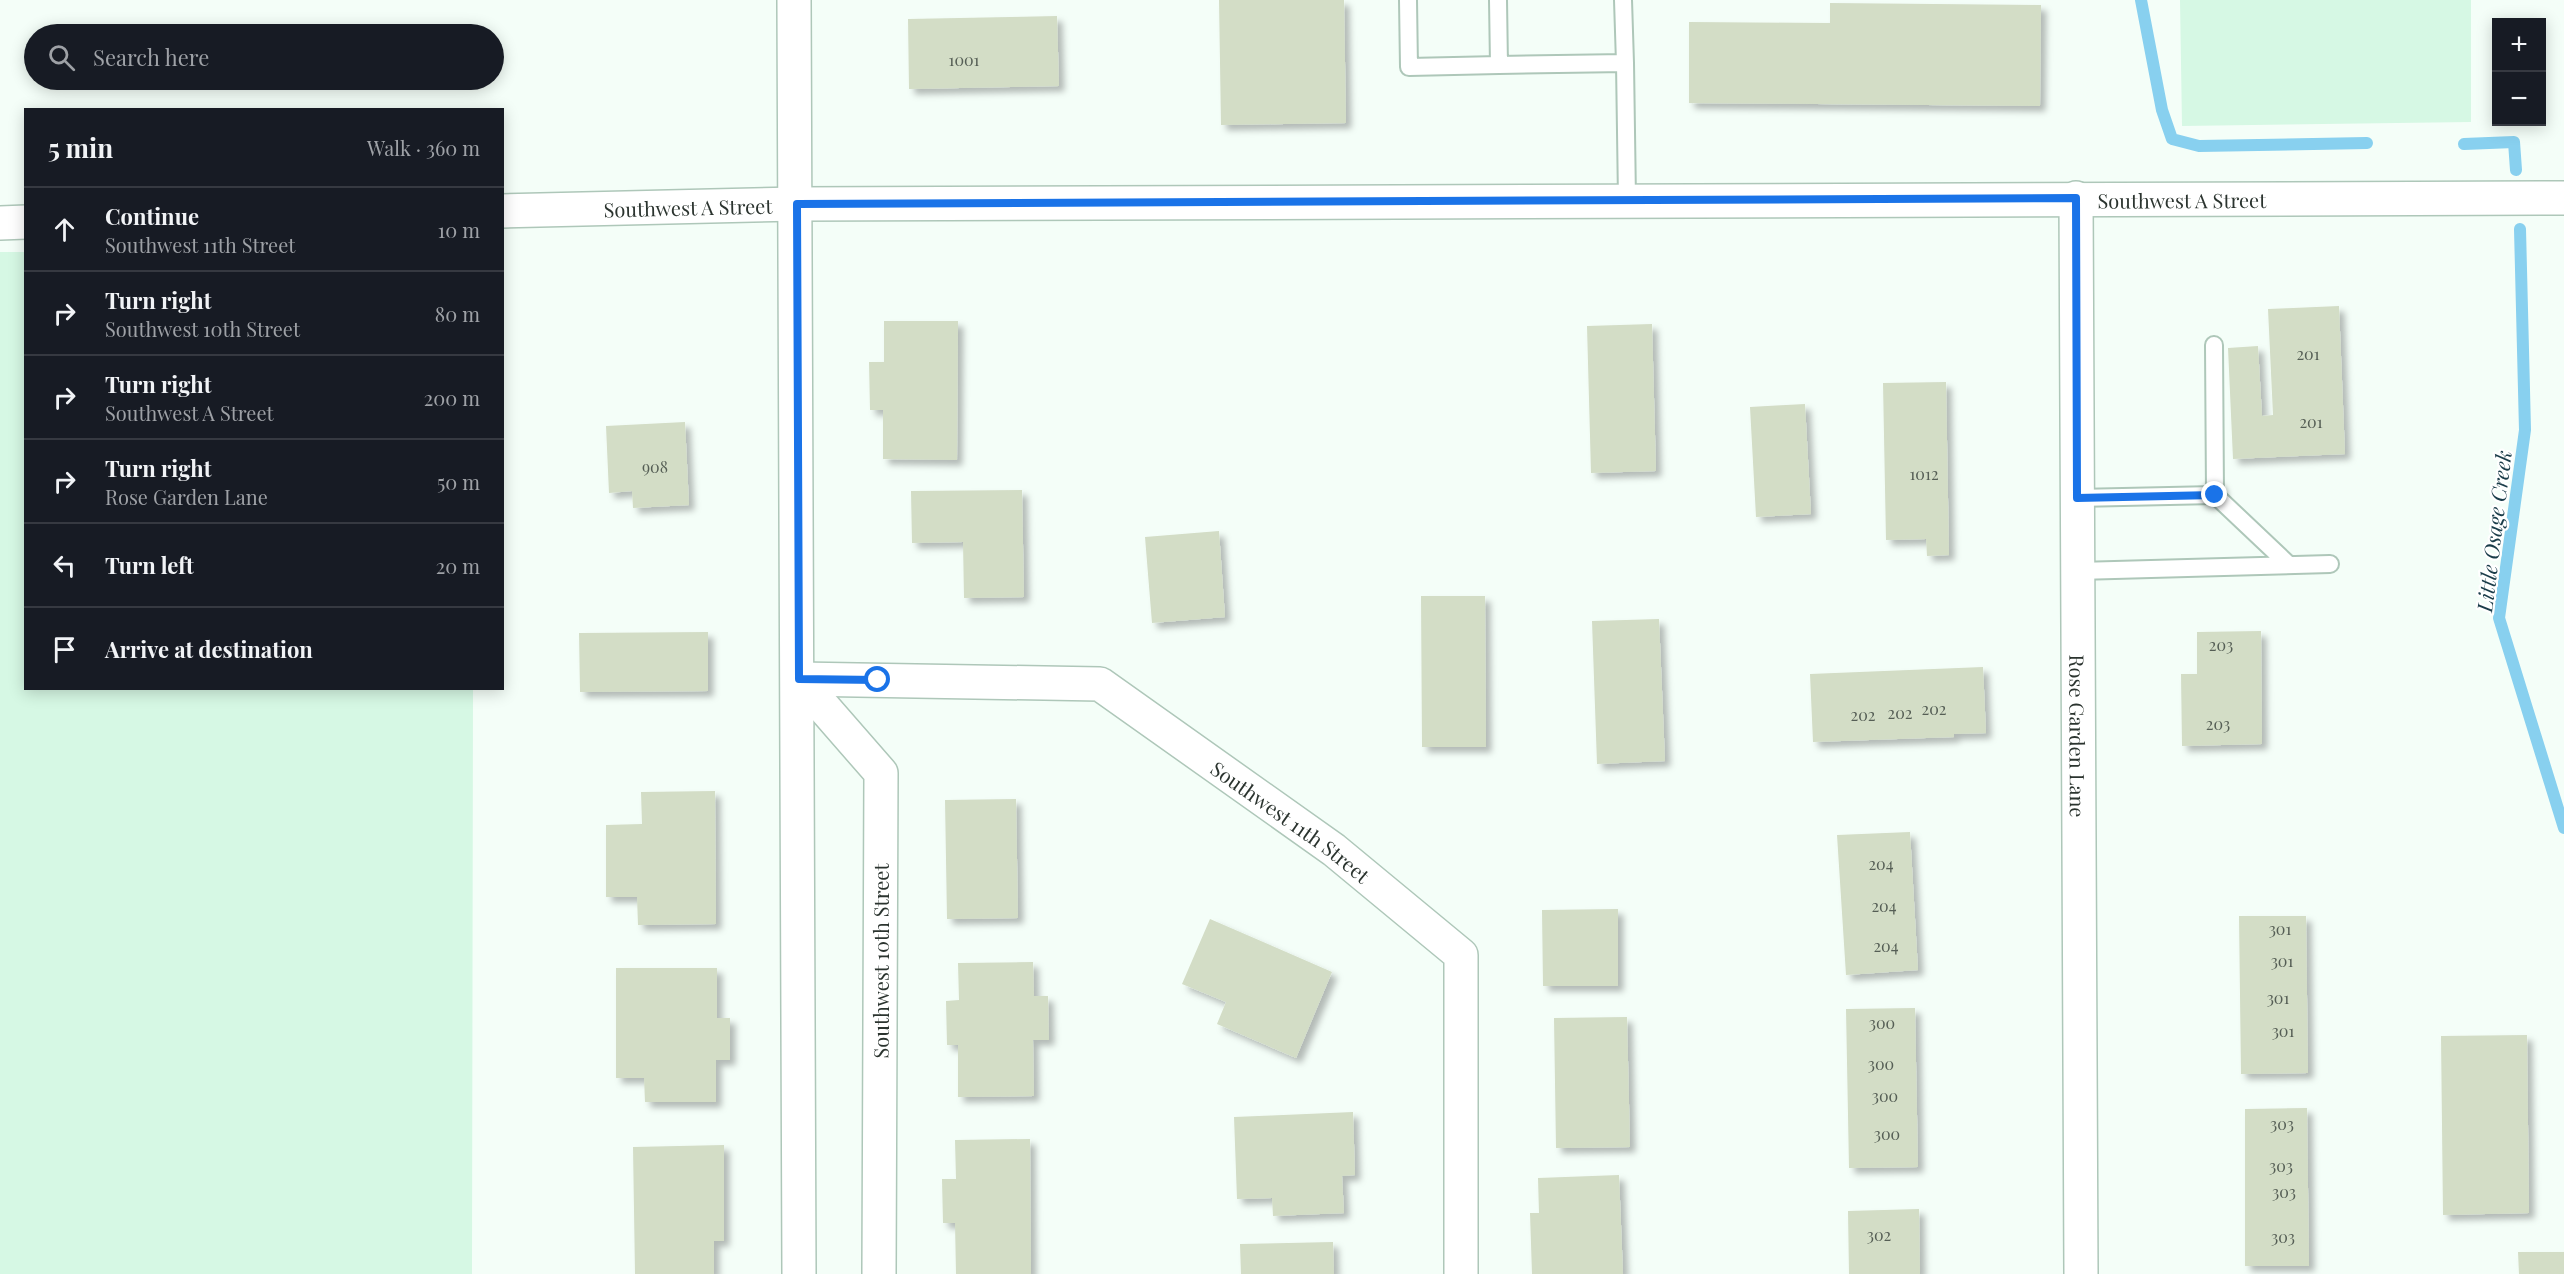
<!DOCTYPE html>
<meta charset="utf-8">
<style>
:root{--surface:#171b24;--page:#242831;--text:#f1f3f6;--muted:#9ea1a6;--line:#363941}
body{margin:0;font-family:"Playfair Display",serif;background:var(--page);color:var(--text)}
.controls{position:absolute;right:18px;top:18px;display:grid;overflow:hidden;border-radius:0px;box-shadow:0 3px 15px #0003}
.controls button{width:54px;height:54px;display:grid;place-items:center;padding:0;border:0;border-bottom:2px solid var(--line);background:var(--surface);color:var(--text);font:30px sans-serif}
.stop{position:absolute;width:18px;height:18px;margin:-14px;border:4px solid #1a73e8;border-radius:50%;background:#fff}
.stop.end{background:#1a73e8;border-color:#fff;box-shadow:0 2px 6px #0008}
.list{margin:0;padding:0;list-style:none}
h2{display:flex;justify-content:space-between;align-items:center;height:78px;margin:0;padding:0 24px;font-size:26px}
h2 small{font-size:20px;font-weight:400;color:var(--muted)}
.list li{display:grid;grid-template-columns:39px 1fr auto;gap:18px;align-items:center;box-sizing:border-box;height:84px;padding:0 24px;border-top:2px solid var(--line)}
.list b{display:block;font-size:22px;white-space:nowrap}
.list p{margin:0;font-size:20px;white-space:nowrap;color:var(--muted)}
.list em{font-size:20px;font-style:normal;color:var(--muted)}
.icon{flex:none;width:33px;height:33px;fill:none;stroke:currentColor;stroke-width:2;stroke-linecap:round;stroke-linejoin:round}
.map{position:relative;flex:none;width:2564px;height:1274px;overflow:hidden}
.search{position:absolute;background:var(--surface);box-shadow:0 3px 15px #0003;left:24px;top:24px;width:480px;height:66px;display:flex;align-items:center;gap:15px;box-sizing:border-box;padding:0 21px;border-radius:33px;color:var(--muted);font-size:22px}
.panel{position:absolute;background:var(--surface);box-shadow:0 3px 15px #0003;left:24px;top:108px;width:480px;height:582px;border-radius:0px}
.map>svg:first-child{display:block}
</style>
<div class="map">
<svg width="2564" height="1274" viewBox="0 0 2564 1274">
<defs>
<filter id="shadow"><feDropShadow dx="5.5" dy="5.5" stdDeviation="3" flood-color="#0004"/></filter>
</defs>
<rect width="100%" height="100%" fill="#f4fef8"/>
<path fill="#d6f8e4" d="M2180 0H2471V122L2182 126Z
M0 252H25L26 688 473 689 472 1274H0Z"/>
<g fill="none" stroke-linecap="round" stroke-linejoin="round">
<path stroke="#88d0ef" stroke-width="12" d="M2141 0 2162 110 2172 139 2199 146 2367 143
M2464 144 2514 142 2516 170
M2520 229 2525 430 2499 618 2564 828"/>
</g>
<path fill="#d3ddc6" filter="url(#shadow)" d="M1219 0H1344L1346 123 1221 125Z
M1830 3 2041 5 2040 106 1689 103V22L1830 23Z
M1057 16 1059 86 909 89 908 19Z
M2339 306 2345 454 2233 459 2228 348 2258 346 2262 416 2273 415 2268 309Z
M884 321H958L957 460 883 459V410H870L869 362H884Z
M1652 324 1656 471 1591 473 1587 326Z
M1946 382 1949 555 1927 556 1926 539 1886 540 1883 383Z
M1805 404 1811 514 1756 517 1750 407Z
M685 422 689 505 633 508 632 491 609 493 606 426Z
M1022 490 1024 597 964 598 963 542 912 543 911 491Z
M1219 531 1225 617 1152 623 1145 537Z
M1421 596H1485L1486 747H1422Z
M1659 619 1665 761 1597 764 1592 621Z
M2261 631 2262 744 2182 746 2181 674H2197V632Z
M708 632V691L580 692 579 633Z
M1983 667 1986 733 1954 734V737L1813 742 1810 674Z
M715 791 716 924 638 925 637 897H606V825L642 824 641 792Z
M1016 799 1018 918 947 919 945 800Z
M1910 832 1918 970 1846 975 1837 835Z
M1618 909V986H1543L1542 910Z
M2239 916H2306L2308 1073 2241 1074Z
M1210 919 1332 972 1296 1058 1217 1024 1226 1002 1182 984Z
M1033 962 1034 996H1048L1049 1040H1033L1034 1096 958 1097V1045H947L946 1001 959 1000 958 963Z
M616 968H717V1018H730V1060H716V1102H645L644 1078H616Z
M1915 1008 1918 1167 1849 1168 1846 1009Z
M1627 1017 1630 1147 1556 1148 1554 1018Z
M2527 1035 2529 1213 2443 1215 2441 1036Z
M2307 1108 2309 1266H2245V1109Z
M1353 1112 1355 1175 1342 1176 1344 1213 1273 1216 1272 1198 1237 1199 1234 1117Z
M1030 1139 1031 1274H956L955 1223H943L942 1179H956L955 1140Z
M724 1145V1241H714V1274H635L633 1147Z
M1619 1175 1623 1274H1532L1530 1213H1539L1538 1178Z
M1919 1209 1920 1274H1849L1848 1211Z
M1333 1242 1334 1274H1241L1240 1244Z
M2518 1252H2564V1274H2519Z"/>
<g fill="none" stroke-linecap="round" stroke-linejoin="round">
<defs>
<path id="lane" d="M1408 0 1409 67 1499 65
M1498 0 1499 65 1625 63 1627 200
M1623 0 1625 63
M2215 495 2289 565
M2077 498 2215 495 2214 345
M2078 571 2330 564"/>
<g id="street">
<path d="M794 0 799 1274"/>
<path id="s1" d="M2076 198 2081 1274"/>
<path id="s2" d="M799 679 1100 684 1334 850 1461 955V1274"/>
<path d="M799 679 881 773 879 1274"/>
</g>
<g id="secondary">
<path id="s3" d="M502 211 797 204 2564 198"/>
<path d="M0 223 26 222"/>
</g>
</defs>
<use href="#lane" stroke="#aec7b9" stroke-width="20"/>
<use href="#street" stroke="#aec7b9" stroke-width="36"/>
<use href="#secondary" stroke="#aec7b9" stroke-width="36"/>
<use href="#lane" stroke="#fff" stroke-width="16"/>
<use href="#street" stroke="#fff" stroke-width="33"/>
<use href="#secondary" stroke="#fff" stroke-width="33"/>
</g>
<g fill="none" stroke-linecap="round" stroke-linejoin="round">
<path stroke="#1a73e8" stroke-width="8" d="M878 680 799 679 797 204 2076 198 2077 498 2215 495"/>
</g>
<g text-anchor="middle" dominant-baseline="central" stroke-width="4.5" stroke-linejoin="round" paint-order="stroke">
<g font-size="16" fill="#555e55">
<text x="964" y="59">1001</text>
<text x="2308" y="353">201</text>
<text x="2311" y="421">201</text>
<text x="655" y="466">908</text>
<text x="1924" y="473">1012</text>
<text x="2221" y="644">203</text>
<text x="1934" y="708">202</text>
<text x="1900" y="712">202</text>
<text x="1863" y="714">202</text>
<text x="2218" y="723">203</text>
<text x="1881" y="863">204</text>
<text x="1884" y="905">204</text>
<text x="2280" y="928">301</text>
<text x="1886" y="945">204</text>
<text x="2282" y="960">301</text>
<text x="2278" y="997">301</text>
<text x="1882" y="1022">300</text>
<text x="2283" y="1030">301</text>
<text x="1881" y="1063">300</text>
<text x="1885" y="1095">300</text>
<text x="2282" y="1123">303</text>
<text x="1887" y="1133">300</text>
<text x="2281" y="1165">303</text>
<text x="2284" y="1191">303</text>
<text x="1879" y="1234">302</text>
<text x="2283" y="1236">303</text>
</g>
<g font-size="20" fill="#2b342f" stroke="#fff">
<text stroke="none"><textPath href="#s3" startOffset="1680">Southwest A Street</textPath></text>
<text stroke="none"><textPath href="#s3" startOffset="186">Southwest A Street</textPath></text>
<text stroke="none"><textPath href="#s1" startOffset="538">Rose Garden Lane</textPath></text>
<text stroke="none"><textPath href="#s2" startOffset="536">Southwest 11th Street</textPath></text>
<text transform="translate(880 961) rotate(-90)">Southwest 10th Street</text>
</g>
<g font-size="21" font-style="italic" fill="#1a3c49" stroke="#fff">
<text transform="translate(2493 531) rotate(-83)">Little Osage Creek</text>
</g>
</g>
</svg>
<div class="controls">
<button>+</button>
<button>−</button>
</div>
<div class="stop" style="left:878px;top:680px"></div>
<div class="stop end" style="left:2215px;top:495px"></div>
<div class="search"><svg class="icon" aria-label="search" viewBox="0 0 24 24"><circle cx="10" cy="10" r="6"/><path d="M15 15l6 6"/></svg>Search here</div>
<section class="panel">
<h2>5 min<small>Walk · 360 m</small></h2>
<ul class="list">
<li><svg class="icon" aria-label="ahead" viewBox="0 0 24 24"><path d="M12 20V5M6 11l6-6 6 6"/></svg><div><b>Continue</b><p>Southwest 11th Street</p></div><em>10 m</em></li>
<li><svg class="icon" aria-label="right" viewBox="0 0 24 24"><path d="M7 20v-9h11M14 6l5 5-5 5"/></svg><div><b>Turn right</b><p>Southwest 10th Street</p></div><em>80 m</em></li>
<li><svg class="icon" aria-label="right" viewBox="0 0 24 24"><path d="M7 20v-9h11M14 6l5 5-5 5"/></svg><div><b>Turn right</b><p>Southwest A Street</p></div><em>200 m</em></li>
<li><svg class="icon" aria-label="right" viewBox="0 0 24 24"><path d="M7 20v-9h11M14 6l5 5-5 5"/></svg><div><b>Turn right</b><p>Rose Garden Lane</p></div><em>50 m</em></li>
<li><svg class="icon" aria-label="left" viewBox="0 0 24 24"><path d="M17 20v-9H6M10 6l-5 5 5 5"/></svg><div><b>Turn left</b></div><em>20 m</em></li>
<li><svg class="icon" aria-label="arrive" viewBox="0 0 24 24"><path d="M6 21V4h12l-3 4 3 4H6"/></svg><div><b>Arrive at destination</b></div></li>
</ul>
</section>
</div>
